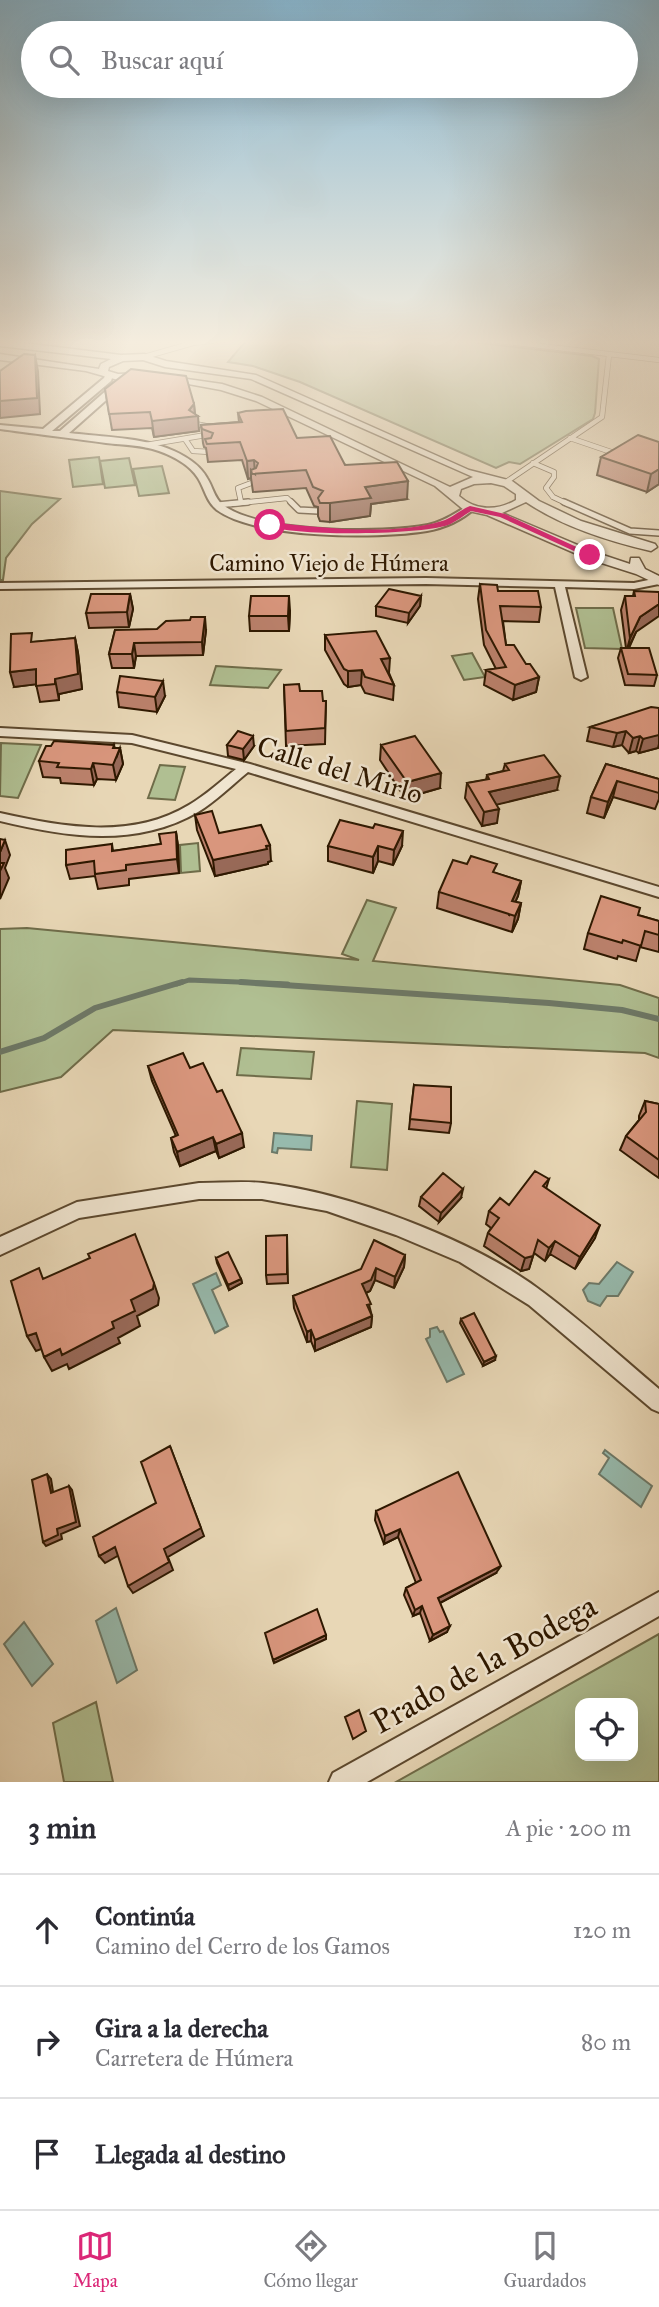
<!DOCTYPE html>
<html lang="es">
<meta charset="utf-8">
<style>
:root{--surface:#fff;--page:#f7f7f7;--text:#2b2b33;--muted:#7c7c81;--line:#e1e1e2;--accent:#db2777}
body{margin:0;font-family:"IM FELL Great Primer",serif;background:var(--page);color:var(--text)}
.controls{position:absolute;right:21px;bottom:21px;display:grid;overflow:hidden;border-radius:14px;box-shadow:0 7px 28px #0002}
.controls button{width:63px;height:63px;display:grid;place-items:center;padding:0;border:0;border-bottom:2px solid var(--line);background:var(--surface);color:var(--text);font:35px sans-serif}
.stop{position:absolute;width:21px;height:21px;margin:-16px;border:5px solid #db2777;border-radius:50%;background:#fff}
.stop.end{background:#db2777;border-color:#fff;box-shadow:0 2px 7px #0008}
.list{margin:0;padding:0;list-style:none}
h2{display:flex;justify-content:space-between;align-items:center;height:91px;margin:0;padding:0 28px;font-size:30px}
h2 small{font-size:23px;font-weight:400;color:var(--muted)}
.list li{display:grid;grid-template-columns:46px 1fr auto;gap:21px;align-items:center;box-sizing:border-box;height:112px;padding:0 28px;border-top:2px solid var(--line)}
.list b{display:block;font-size:26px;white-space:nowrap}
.list p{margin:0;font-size:23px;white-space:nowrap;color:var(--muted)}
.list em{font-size:23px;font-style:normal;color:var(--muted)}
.icon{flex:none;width:38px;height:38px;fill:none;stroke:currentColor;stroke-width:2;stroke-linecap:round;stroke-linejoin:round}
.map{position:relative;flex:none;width:659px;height:1782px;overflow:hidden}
.search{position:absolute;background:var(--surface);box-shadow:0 7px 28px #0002;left:21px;right:21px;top:21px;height:77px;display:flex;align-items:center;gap:18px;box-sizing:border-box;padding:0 24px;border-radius:38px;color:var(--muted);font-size:26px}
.sheet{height:427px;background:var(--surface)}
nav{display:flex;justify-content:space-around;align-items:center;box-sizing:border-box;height:98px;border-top:2px solid var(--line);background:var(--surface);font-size:19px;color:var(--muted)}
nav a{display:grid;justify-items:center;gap:4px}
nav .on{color:var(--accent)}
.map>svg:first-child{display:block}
</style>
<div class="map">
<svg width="659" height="1782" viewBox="0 0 659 1782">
<rect width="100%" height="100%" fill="#e8d7b6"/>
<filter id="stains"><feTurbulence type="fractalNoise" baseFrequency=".00286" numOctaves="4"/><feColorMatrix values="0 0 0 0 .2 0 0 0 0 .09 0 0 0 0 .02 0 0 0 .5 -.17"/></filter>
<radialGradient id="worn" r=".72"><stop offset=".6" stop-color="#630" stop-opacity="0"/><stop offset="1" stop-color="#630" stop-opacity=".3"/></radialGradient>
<path fill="#b0bf92" stroke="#6f6c49" stroke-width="2" fill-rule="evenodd" d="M273 340H454L592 356 599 359 595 413 593 419 520 464 509 462 496 468 300 382 253 366 228 362 245 342Z
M99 457 103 484 73 487 69 460Z
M129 458 135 485 105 488 100 461Z
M162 466 169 493 139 496 133 469Z
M0 491 60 499 32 524 6 558 3 580H0Z
M576 608H613L622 649 585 648Z
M472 653 485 677 464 680 452 656Z
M216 666 281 670 268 688 210 685Z
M1 743 41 745 18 798 0 796Z
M160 765 185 767 175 800 148 798Z
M198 843 200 871 181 873 180 845Z
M367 900 396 908 373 961 620 985 659 998V1058L645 1053 113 1030 61 1077 0 1092V929L27 928 359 960 342 954Z
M241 1048 314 1052 311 1079 237 1075Z
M357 1101 392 1104 387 1170 351 1167Z
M659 1634V1782H396ZM580 1703H633V1756H580Z
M96 1702 113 1782H64L53 1723Z"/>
<path fill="#97baad" stroke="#6d7968" stroke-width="2" d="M274 1133 312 1136 311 1150 278 1148 277 1153 272 1152Z
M617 1262 633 1272 618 1296H607L600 1306 588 1301 583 1290 589 1283 599 1284Z
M216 1273 221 1285 212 1290 228 1326 215 1333 193 1284Z
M437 1327 440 1332 443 1331 464 1374 447 1382 426 1339 430 1337V1329Z
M605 1450 652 1486 641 1507 599 1474 609 1458 603 1453Z
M116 1608 137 1670 117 1683 96 1621Z
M24 1622 53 1664 32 1686 4 1644Z"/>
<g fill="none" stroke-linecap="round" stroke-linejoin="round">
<path stroke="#6d7968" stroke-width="5" d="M177 984 189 980 288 984"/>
<path stroke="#6d7968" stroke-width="6" d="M241 982 549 1003 622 1010 659 1019
M0 1052 44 1038 95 1008 182 982"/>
<defs>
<path id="service-far1" d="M491 340 659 360
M144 357 193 343 219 340
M570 438 614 453
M185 439 193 451 210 452
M146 445 212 434V427L195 424
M533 463 554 472V477L546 488 553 497 568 504
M506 482 602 417 609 355
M241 502 238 488 254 482
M230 504 287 498 293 504"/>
<path id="service" d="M291 502 299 510 318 511
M564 502 630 531 659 533
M217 505 248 502"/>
<path id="minor" d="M106 373 113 375 111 381 52 431H60L116 382H122V386L69 433C103 437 142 437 174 451 187 457 200 465 207 478 213 487 214 498 223 505 259 533 384 534 428 525 442 522 455 514 467 506L475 508C462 520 444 528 427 531 378 539 257 539 217 510 206 501 205 489 198 478 190 465 173 456 159 451 142 445 124 445 106 443 71 438 35 434 0 429V425L43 429 104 378Z
M426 578 634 583 658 578 659 584 634 589 565 587 587 677 581 680 575 677 555 587 426 584 0 589V583Z
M0 728 132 735 250 764 659 887V897L248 772C232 785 216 801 198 812 136 848 66 837 0 821V813C63 827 131 840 189 805 206 795 221 781 236 769L132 743 0 736Z
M199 1183C220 1183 242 1181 263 1183 347 1192 477 1241 544 1293 584 1323 621 1357 659 1389V1412L652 1409 529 1305 460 1262 396 1235 327 1211 262 1199H199L79 1218 0 1255V1237L77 1202Z
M659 1592V1616L367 1782H329L333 1773Z"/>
<path id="tertiary" d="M0 340 121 355 144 354 166 361 256 375 469 470 512 481 539 501 581 521 655 544 657 547 651 551C608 541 563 527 526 502L502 513 594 552 630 564 631 558H639L645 569 659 576V585L636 574 586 558 487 515 464 510 435 486 256 401 221 390 161 379 166 376 222 384 262 397 450 487 473 477 251 379 165 367 143 360 123 361 109 367 108 371 118 374 143 373 146 374V378L118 380 86 371 0 360V354L99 369 101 364 111 359 0 346ZM491 483 504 486 516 494V500C497 511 476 511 459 496L461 489 474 484Z"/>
</defs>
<use href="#service-far1" stroke="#5c482e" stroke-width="6"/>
<use href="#service" stroke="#5c482e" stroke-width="8"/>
<use href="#minor" stroke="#5c482e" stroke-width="4"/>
<use href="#tertiary" stroke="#5c482e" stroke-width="3"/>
<use href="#service-far1" stroke="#f0e5d0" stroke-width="4.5"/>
<use href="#service" stroke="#f0e5d0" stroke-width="5"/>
<use href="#minor" fill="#f0e5d0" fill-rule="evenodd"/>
<use href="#tertiary" fill="#f0e5d0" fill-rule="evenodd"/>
</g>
<path fill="#bb816c" stroke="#2e1800" stroke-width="2" d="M105 389 194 404 195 414 199 431 154 437 152 428 112 430Z
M238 413 297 438 407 499 371 504 370 516 330 522 320 521 318 516V507L314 506 306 488 253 492 251 478 248 479 242 460 208 462 206 448 204 447 203 443 201 425 239 422Z
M659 442V484L647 492 597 475 601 457Z
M480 584 541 607 539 622 503 621 506 645 539 677 536 692 513 700 484 685 486 670 496 669 484 645 478 599Z
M634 591 636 632 629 648 657 675 654 686 625 685 618 658 621 648H626L621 610 625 596H633Z
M130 594 133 609 129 627 89 628 86 613Z
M421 596 420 606 408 623 376 616V606Z
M290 611 289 631H250L249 616Z
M115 630H206L203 655 136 656 134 668H112L109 654Z
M325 635 389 673 394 685 393 700 365 693 361 685 348 687 344 684 325 650Z
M75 638 78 653 82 689 59 694V700L40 702 36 684 14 687 34 642Z
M284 685 323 701H326L325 744 286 746Z
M117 692 165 696 157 712 119 707Z
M659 708V744L658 748 639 753 636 751 629 753 622 745 613 747 587 741 590 727Z
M227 745 254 746 244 760 228 756Z
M381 745 440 788 405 798 380 760Z
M115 748H120L123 764 116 780 97 779 94 785 61 783 60 778 43 777 39 761Z
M505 764 557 790 497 804V823L482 826 465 798 467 783 486 780 487 775 503 771Z
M606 764 659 779V799L655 809 613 797 604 818 587 813 591 797Z
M195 815 219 833 271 861 268 862V864L215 876 197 830Z
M176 832 178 846 179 873 129 879V885L98 889 95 876 70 879 66 865 112 844 113 851 161 844Z
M328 846H402L393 865 378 861 373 873 328 861Z
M495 873 521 881 518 896 515 902 521 903 518 919 512 932 437 908 439 892Z
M638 915 659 921V952L640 947 636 961 618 956 617 959 584 949 588 933Z
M148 1066 190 1068 217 1092 244 1147 219 1158 216 1151 180 1166 174 1152 171 1138 176 1136 152 1081Z
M414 1085 451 1123 449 1133 409 1129Z
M645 1101 659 1104V1178L653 1174 620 1150 626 1136 639 1120V1116Z
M549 1179 546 1189 595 1238 575 1269 550 1254 545 1261 534 1253 529 1269 521 1271 484 1246 488 1233 491 1228 486 1224 489 1211 509 1205Z
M421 1197 461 1198 439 1222 419 1206Z
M287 1235 288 1283 267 1284 266 1275Z
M405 1255 404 1267 394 1288 375 1280 370 1291 366 1293 372 1316 371 1327 315 1351 311 1341 307 1342 294 1308 293 1296Z
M216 1258 241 1279 242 1283 229 1290 217 1263Z
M461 1319 495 1360 483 1366 460 1323Z
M376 1511 496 1573 440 1603 447 1632 430 1641 420 1613 413 1616 404 1595 406 1588 416 1583 398 1537 384 1544 375 1520Z"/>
<path fill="#986958" stroke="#2e1800" stroke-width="2" d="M35 355 38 371 40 414 0 418V401Z
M194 404 195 416H198L199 431 154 437 152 421 189 410Z
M254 460 255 474 251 470V478L248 479 247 461Z
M659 469V484L647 492 651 474Z
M408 481 407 499 371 504 370 516 330 522V503L365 487Z
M130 594 133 609 129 627 127 612Z
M289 596 290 611 289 631 288 616Z
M421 596 420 606 408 623 409 613Z
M659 604V616L636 632 626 653 630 638 640 617Z
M205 617 206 630 203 655 202 642Z
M75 638 78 653 82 689 59 694V700L55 679Z
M134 643 136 656 134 668 132 654Z
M390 658 389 673 380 674 381 659Z
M36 669 39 684 14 687 10 672Z
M362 670 361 685 348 687V671Z
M539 677 536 692 513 700 515 685Z
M163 681 165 696 157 712 155 697Z
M626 731 622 745 613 747 617 733Z
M659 731V744L658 748 639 753 643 739Z
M253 736 254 746 244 760 243 749Z
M640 736 636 751 629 753 633 738Z
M114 745 117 756 120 748 123 764 116 780 113 765V748Z
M93 763 97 779 94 785 91 769Z
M441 773 440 788 405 798 407 782Z
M560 776 557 790 487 807 489 792Z
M617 781 613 797 604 818 608 802Z
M499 809 497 823 482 826 484 812Z
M403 831 402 846 393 865 394 850Z
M176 832 178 846 179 873 177 859Z
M5 840 10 855 5 868 9 878 0 899V852Z
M270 845 271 861 268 862V864L215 876 213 860Z
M378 846V861L373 873V857Z
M521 881 518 896 509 916 512 901Z
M521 903 518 919 512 932 515 916Z
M242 1133 244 1147 219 1158 216 1144Z
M213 1137 216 1151 180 1166 177 1152Z
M463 1189 461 1198 439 1222 441 1213Z
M600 1225 595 1238 575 1269 580 1257Z
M555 1241 550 1254 545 1261 549 1248Z
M405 1255 404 1267 394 1288 395 1277Z
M533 1256 529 1269 521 1271 525 1258Z
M376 1268 375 1280 370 1291 361 1295 362 1284Z
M241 1279 242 1283 229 1290 228 1285Z
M154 1283 159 1298 158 1305 137 1316 140 1326 118 1338 120 1343 69 1369 67 1364 52 1371 44 1357 112 1322 131 1300Z
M372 1316 371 1327 315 1351V1340Z
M311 1330V1341L307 1342V1332Z
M36 1333 44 1348 36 1351 27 1336Z
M496 1356 495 1360 483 1366 484 1362Z
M170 1446 204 1536 168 1557 173 1570 133 1593 128 1586 164 1549Z
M47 1474 51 1479 54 1498 51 1493Z
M69 1486 72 1490 80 1526 61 1534 62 1539 46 1546 43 1542 57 1529Z
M400 1529 398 1537 384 1544 385 1536Z
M115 1547 121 1554 105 1563 99 1556Z
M501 1566 496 1573 436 1605 438 1598Z
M422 1606 420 1613 413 1616 415 1610Z
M450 1626 447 1632 430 1641 433 1635Z
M326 1635V1639L274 1663 273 1660Z"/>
<path fill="#d9967d" stroke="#2e1800" stroke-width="2" d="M24 354 35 355 37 398 0 401V371Z
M131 369 186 376 194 404 189 410 198 416 152 421 150 412 109 414 105 389Z
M283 409 297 438 330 436 345 465 397 462 408 481 365 487 371 498 330 503H320L318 498 323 491 313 487 306 470 252 474 251 470 256 468 258 463 254 460 247 461 240 442 207 444 205 439 211 438 213 433 202 429 201 425 242 422 238 413 246 411Z
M638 435 659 442V469L651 474 601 457Z
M480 584 497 585 498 591H538L541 607 500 606 506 645H514L526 664H530L539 677 515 685 486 670 506 667 486 630Z
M389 589 421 596 409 613 376 606Z
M634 591 659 592V604L640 617 630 638 625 596H635Z
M91 594H130L127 612 86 613Z
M251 596H289L288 616H249Z
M191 617H205L202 642 134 643 132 654H109L115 630 157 629 166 621 190 620Z
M376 631 390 658 381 659 394 685 365 677 362 670 348 671 344 669 325 635Z
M32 633 31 642 75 638 78 674 55 679V684L36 686V669L10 672 11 634Z
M621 648H649L657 675 628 674Z
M120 676 163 681 155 697 117 692Z
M299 684 300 691H322L323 701H326L325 728 286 731 284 685Z
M651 707 659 708V735L643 739 640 736 633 738 626 731 617 733 590 727Z
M238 731 253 736 243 749 227 745Z
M415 736 441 773 407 782 381 745Z
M54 741 114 745 113 748H120L113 765 93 763 91 769 57 767 59 763 39 761 46 746H51Z
M544 755 560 776 489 792 499 809 484 812 467 783 489 779 487 775 509 770 505 764Z
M606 764 659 779V793L617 781 608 802 591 797Z
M212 811 219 833 261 825 270 845 266 846 267 849 213 860 195 815Z
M340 820 373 828 375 824 403 831 394 850 378 846 373 857 328 846Z
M176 832 177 859 126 865V870L95 874 94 861 66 865V850L112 844V851L161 844 159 834Z
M0 839 5 840 0 852Z
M471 856 497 864 493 872 521 881 512 901 521 903 515 916 439 892 453 860 467 864Z
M0 863H4L0 871Z
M601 896 640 908 638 915 659 921V935L645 931 641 946 623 940 622 943 588 933Z
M183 1053 190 1068 203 1063 217 1092 222 1090 242 1133 216 1144 213 1137 177 1152 171 1138 178 1135 148 1066Z
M414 1085 451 1087V1123L410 1119Z
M645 1101 659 1104V1160L626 1136 646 1112Z
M535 1171 549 1179 543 1186 600 1225 580 1257 555 1241 549 1248 538 1240 533 1256 525 1258 488 1233 499 1218 489 1211 500 1198 509 1205Z
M443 1173 463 1189 441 1213 421 1197Z
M135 1234 154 1283 153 1289 131 1300 135 1311 112 1322 114 1328 62 1355 60 1349 44 1357 36 1333 27 1336 11 1281 39 1268 43 1279 90 1258 88 1254Z
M287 1235V1274L266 1275V1236Z
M374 1240 405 1255 395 1277 376 1268 371 1280 362 1284 371 1304 367 1305 372 1316 315 1340 311 1330 307 1332 293 1296 361 1269Z
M228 1252 241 1279 228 1285 216 1258Z
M474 1313 496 1356 484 1362 461 1319Z
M170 1446 201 1528 164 1549 169 1562 128 1586 115 1547 99 1556 93 1537 156 1503 141 1462Z
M458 1472 501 1566 438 1598 450 1626 433 1635 422 1606 415 1610 406 1588 421 1580 400 1529 385 1536 376 1511Z
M47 1474 51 1493 69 1486 76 1522 57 1529 58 1535 43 1542 32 1480Z
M317 1609 326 1635 273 1660 265 1633Z
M359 1710 366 1731 353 1739 345 1717Z"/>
<linearGradient id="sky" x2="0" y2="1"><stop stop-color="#87b6d0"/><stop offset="0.58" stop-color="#f5edde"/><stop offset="1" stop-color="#f5edde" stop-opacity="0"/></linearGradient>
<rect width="659" height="590" fill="url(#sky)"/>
<path fill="#db2777" d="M470 506 505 514 594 555 587 557 500 517 471 511C464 515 456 522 448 525 420 535 291 537 266 525L270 522C320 528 393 536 442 521 452 518 460 510 470 506Z"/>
<g text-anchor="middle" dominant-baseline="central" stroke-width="5" stroke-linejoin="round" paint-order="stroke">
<g font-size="23" fill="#2e1800" stroke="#f0e5d0">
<text x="329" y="563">Camino Viejo de Húmera</text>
</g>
<g font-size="28" fill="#2e1800" stroke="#f0e5d0">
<text transform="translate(340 770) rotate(17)">Calle del Mirlo</text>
</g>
<g font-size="33" fill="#2e1800" stroke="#f0e5d0">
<text transform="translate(484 1664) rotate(-29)">Prado de la Bodega</text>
</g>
</g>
<rect width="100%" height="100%" filter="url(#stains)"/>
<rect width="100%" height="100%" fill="url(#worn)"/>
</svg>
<div class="controls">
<button><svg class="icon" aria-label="locate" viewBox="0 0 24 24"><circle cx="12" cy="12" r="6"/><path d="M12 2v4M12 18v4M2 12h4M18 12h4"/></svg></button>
</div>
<div class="stop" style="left:270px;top:525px"></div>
<div class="stop end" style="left:590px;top:555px"></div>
<div class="search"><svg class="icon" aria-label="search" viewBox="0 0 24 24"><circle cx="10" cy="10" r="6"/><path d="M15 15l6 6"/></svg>Buscar aquí</div>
</div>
<section class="sheet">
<h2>3 min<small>A pie · 200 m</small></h2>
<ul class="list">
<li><svg class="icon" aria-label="ahead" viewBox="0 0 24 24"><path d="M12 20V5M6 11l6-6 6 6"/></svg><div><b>Continúa</b><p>Camino del Cerro de los Gamos</p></div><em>120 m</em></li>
<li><svg class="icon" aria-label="right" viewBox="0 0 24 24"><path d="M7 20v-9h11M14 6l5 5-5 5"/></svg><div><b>Gira a la derecha</b><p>Carretera de Húmera</p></div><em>80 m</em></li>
<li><svg class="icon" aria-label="arrive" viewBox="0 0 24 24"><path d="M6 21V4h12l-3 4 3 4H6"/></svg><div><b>Llegada al destino</b></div></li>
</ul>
</section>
<nav>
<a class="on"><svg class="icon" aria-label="map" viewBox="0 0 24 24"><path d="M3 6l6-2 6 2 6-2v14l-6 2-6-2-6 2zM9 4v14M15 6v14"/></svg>Mapa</a>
<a><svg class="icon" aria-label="directions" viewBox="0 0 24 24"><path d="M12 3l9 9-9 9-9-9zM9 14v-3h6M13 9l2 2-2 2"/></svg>Cómo llegar</a>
<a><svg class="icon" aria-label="saved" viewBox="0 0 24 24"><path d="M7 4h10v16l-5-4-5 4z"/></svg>Guardados</a>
</nav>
